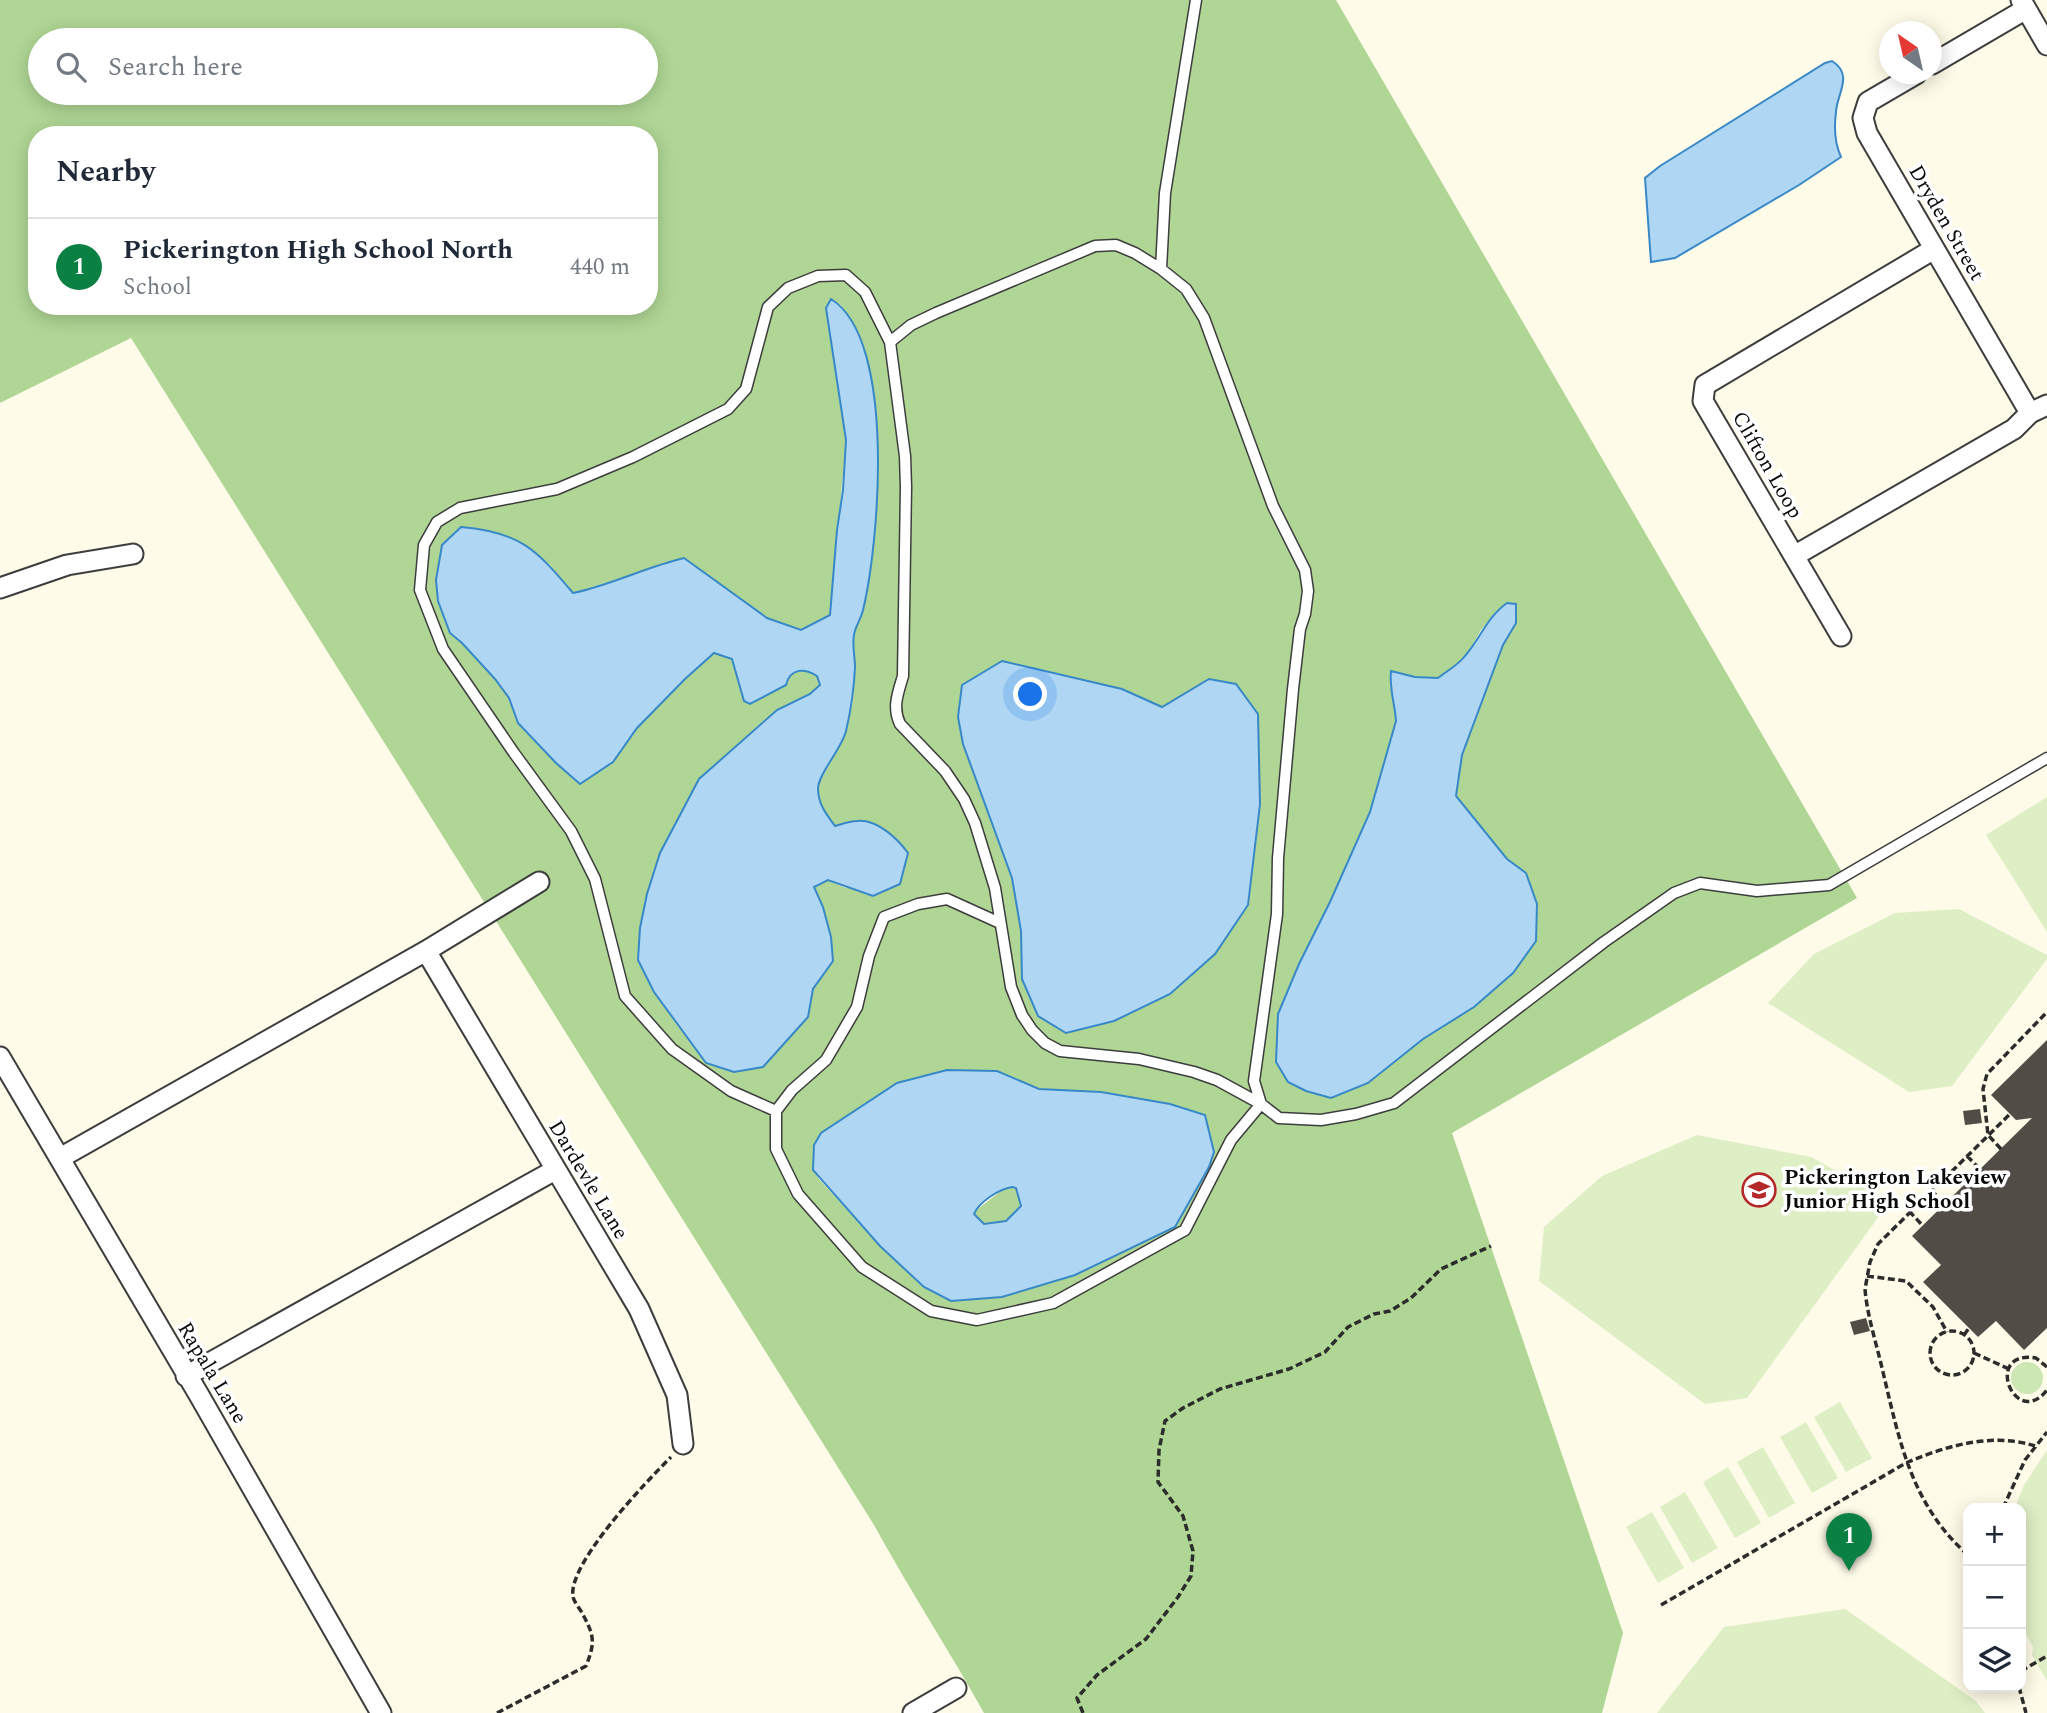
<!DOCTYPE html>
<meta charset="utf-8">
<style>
:root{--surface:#fff;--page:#f6f6f7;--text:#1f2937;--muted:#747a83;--line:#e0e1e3;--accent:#0b8043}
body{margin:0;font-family:Spectral,serif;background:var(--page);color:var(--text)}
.controls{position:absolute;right:21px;bottom:21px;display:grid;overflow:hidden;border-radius:14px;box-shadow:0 4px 18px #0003}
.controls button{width:63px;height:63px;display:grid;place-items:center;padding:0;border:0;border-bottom:2px solid var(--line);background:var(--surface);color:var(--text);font:35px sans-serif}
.compass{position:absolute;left:1879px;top:21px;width:63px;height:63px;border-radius:50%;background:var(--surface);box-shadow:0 4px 18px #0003;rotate:326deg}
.you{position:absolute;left:1031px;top:695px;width:24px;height:24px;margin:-18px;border:5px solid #fff;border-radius:50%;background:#1a73e8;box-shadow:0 0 0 10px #1a73e833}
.badge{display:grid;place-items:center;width:46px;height:46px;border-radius:50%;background:var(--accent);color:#fff;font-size:23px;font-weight:700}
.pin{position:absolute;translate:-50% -58px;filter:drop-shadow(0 2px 4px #0008)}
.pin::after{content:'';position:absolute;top:37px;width:24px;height:21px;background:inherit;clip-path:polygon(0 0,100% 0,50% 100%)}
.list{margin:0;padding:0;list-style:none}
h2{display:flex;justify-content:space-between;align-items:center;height:91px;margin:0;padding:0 28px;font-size:30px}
h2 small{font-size:23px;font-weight:400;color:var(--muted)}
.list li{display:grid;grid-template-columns:46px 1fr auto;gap:21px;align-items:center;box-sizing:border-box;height:98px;padding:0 28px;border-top:2px solid var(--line)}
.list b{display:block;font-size:26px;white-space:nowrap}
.list p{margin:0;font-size:23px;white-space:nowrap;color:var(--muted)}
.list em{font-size:23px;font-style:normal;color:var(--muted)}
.icon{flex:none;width:38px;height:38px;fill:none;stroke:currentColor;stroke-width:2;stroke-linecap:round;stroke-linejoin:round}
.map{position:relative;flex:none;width:2047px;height:1713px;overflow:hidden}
.search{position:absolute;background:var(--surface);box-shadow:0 4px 18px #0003;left:28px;top:28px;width:630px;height:77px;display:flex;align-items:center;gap:18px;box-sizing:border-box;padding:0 24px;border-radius:38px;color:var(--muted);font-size:26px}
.panel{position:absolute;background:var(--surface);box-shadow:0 4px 18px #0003;left:28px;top:126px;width:630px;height:189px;border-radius:28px}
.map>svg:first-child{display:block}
</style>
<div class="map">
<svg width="2047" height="1713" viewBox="0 0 2047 1713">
<rect width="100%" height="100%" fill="#fefbe8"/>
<path fill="#cce6b4" d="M2011 1378a16 16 0 1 1 32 0a16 16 0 1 1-32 0Z"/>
<path fill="#afd694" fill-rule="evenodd" d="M0 0H1336L1857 898 1452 1133 1623 1633 1602 1713H984C949 1650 909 1589 874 1525L131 338 0 403ZM40 40H646V93H40ZM37 135H649V306H37ZM830 299 842 306 878 429 876 527 863 610 853 637 855 665 853 701 845 735 818 786 821 808 835 826C868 818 875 821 901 843L846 888 827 880 813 887 823 907 833 961 813 989 808 1017 763 1067 679 1028 654 992 638 960 640 928 647 894 660 853 699 779 777 710 810 694 820 685 817 676C804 668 791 668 786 685L750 704 732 659 714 653 685 679 637 728 613 762 580 783 556 763 519 723 509 698 495 679 462 643 450 633 438 601 549 564 573 593 684 558 767 618 801 630 830 615 846 440 826 308ZM1498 609 1516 623 1503 645 1462 755 1456 796 1507 859 1526 873 1474 1007 1423 1039 1299 964 1330 902 1370 812 1396 721C1395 704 1389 689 1391 671L1415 677 1438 678 1465 657 1481 630ZM1001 661 1122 689 1162 707 1209 679 1236 684 1257 714 1260 804 1248 905 1022 979C1022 945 1021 910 1012 877 997 822 969 773 958 717ZM997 1071 1039 1089 1101 1092 1205 1115 1214 1152 1209 1167 1175 1227 951 1301 924 1287 880 1246 819 1179 813 1169 814 1145Z
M1005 1188H1016L1021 1206 1006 1221 984 1224 974 1214 975 1211Z"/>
<path fill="#deeec5" d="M2047 797V932L1986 835Z
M1959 909 2047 955V959L1952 1086 1909 1092 1768 1003 1814 954 1895 913Z
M1697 1135 1811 1157 1890 1201 1747 1398 1705 1404 1539 1281 1544 1227 1602 1176Z
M1840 1402 1872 1458 1846 1472 1814 1417Z
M1806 1422 1838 1478 1812 1493 1780 1437Z
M1763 1447 1795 1503 1769 1518 1737 1462Z
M2047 1450V1681L2032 1655 2033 1647 2021 1625V1508H2015L2024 1485Z
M1728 1467 1761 1523 1735 1538 1703 1482Z
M1685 1492 1718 1548 1692 1563 1660 1507Z
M1652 1512 1684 1568 1658 1583 1626 1527Z
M1845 1609 1976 1701 1985 1713H1657L1724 1627Z"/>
<path fill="#afd7f3" stroke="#3888c8" stroke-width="2" fill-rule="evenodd" d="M1832 61C1854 75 1837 93 1836 112 1834 127 1835 144 1841 157L1799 185 1675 258 1651 262 1645 178 1660 166 1825 63Z
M831 299C897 340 879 544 863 610 861 619 855 627 854 635 852 645 855 657 855 667 854 689 851 710 846 731 842 748 819 773 818 788 818 804 826 814 835 826 842 824 850 821 857 821 877 819 897 838 908 853L900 884 873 896 828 880 814 887 823 907 831 937 833 961 813 989 808 1017 763 1067 734 1072 706 1063 654 992 638 960 640 928 647 894 660 853 699 779 777 710 810 694 820 685 817 676C804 668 790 668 786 685L750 704 744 701 732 659 714 653 685 679 637 728 613 762 580 784 556 763 518 723 509 698 495 679 462 643 450 633 438 601 436 580 442 545 461 527C520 532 536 549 573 593 611 585 646 567 684 558L767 618 801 630 830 615 837 530 843 490 846 440 826 308Z
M1507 603 1516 604V623L1503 645 1462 755 1456 796 1507 859 1526 873 1537 904 1536 941 1513 973 1474 1007 1423 1039 1368 1083 1331 1098 1306 1091 1288 1082 1276 1062 1278 1014 1299 964 1330 902 1370 812 1396 721C1395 704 1389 688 1391 671L1415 677 1438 678C1447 671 1458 665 1465 656 1480 639 1487 617 1507 603Z
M1002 661 1122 689 1162 707 1209 679 1236 684 1258 714 1260 804 1248 905 1215 954 1170 994 1114 1021 1066 1033 1038 1016 1022 979 1021 931 1012 878 963 744 958 717 962 685Z
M947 1070 997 1071 1039 1089 1101 1092 1170 1104 1205 1115 1214 1152 1209 1167 1175 1227 1075 1275 1002 1297 951 1301 924 1287 880 1246 813 1170 814 1145 821 1133 897 1083ZM1012 1187 1016 1188 1021 1206 1006 1221 984 1224 974 1214C979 1202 999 1189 1012 1187Z"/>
<path fill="#524c47" d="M2047 1040V1328L2024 1350 1996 1321 1978 1337 1923 1282 1941 1265 1912 1236 2032 1118 2016 1120 1991 1095Z
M1980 1109 1982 1123 1965 1125 1963 1111Z
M1866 1318 1870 1331 1854 1335 1850 1322Z"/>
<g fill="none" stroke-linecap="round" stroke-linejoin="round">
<defs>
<path id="service" d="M1161 269 1165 193 1196 0
M1000 923 947 899 918 904 884 917 869 956 857 1007 826 1060 792 1090 776 1111V1149L798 1194 862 1267 931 1311 977 1320 1053 1303 1185 1230 1231 1140 1261 1104
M1261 1104 1254 1081 1277 914 1278 858 1293 689 1300 629 1305 614 1308 591 1305 570 1273 506 1204 318 1186 289 1161 269 1135 253 1116 245 1095 246 936 313 911 325 890 342 905 456 906 487 903 676C898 693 892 707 900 724L945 771 964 799 975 823 995 888 1011 987 1022 1015 1032 1030 1045 1043 1060 1051 1139 1059 1194 1072 1217 1080 1261 1104 1279 1118 1321 1120 1356 1114 1394 1103 1604 942 1674 893 1700 883 1757 891 1829 885 2047 758
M776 1111 731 1091 672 1049 625 996 595 879 571 831 514 753 443 649 420 590 424 545 437 522 460 508 557 489 633 457 728 409 746 389 768 307 788 288 818 276 846 275 865 292 890 342"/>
<path id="minor" d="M2021 0 2047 45
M1932 64 2026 9
M1916 74 1868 102 1863 118 1867 133 2030 413
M1794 556 2014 429 2030 413 2047 405
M0 588 67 565 133 554
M1841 636 1703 401 1705 385 1934 249
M426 951 639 1309 677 1395 683 1444
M0 1057 199 1395 381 1713
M60 1158 426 951 539 882
M186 1376 555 1170
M913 1713 956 1688"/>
</defs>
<use href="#service" stroke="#3d3d3d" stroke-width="13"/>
<use href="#minor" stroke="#3d3d3d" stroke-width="23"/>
<path stroke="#2c2c2c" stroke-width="3.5" stroke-dasharray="7 3.5" stroke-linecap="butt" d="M2001 1149 1988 1135 1983 1089 1987 1074 2047 1012
M1967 1156 1980 1169
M1931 1190 1945 1204
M1909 1211 1923 1226
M1867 1276 1906 1281 1933 1307 1947 1332
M1930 1353a22 22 0 1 1 44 0a22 22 0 1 1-44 0Z
M1964 1335 1969 1328
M1974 1353 2009 1369
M2047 1367 2036 1358C1982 1349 2015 1431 2047 1390
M2003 1508 2025 1460 2047 1432
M1968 1555C1910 1504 1899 1438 1882 1368 1876 1342 1867 1315 1865 1289L1870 1262 1878 1244 2010 1114
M1661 1605 1906 1463C1945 1446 1993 1432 2035 1446
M2021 1671 2047 1656
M2019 1687 2026 1713
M497 1713 586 1666C596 1641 594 1635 581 1611 578 1607 574 1601 573 1597 567 1564 647 1481 671 1457
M1083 1713 1077 1698 1097 1675 1146 1639 1178 1597 1191 1576 1193 1551 1183 1516 1158 1482 1159 1450 1165 1421 1183 1408 1220 1389 1289 1369 1325 1352 1348 1327 1374 1314 1390 1311 1411 1298 1441 1269 1491 1246"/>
<use href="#service" stroke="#fff" stroke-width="10"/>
<use href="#minor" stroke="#fff" stroke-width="19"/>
</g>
<defs>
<symbol id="school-ring" viewBox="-11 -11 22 22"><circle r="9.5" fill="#fff" stroke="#b42829" stroke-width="1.5"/><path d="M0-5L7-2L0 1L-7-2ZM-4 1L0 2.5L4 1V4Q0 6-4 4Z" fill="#b42829"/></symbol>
</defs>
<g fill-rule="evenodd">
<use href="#school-ring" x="1740" y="1171" width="38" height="38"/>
</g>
<g text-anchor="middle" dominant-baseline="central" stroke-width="7" stroke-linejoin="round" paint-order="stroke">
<g font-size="21" fill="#0a0a0a" stroke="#fff">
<text transform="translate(1946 223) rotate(60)">Dryden Street</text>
<text transform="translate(1767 465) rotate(60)">Clifton Loop</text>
<text transform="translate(588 1180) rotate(59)">Dardevle Lane</text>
<text transform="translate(212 1373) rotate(59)">Rapala Lane</text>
</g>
<g font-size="21" font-weight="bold" fill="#0a0a0a" stroke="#fff" text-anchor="start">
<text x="1784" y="1178">Pickerington Lakeview<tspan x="1784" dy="24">Junior High School</tspan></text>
</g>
</g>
</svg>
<div class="controls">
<button>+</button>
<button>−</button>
<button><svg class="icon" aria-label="layers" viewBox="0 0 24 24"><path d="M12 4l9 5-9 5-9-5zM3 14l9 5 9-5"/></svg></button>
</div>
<svg class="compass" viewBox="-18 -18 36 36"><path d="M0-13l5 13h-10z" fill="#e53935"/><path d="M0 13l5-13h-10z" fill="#747a83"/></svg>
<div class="you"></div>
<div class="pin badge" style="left:1849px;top:1571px">1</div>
<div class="search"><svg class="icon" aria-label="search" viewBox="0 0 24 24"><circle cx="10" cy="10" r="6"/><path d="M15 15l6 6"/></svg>Search here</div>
<section class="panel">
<h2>Nearby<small></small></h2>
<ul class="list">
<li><span class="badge">1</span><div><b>Pickerington High School North</b><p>School</p></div><em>440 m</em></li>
</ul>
</section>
</div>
